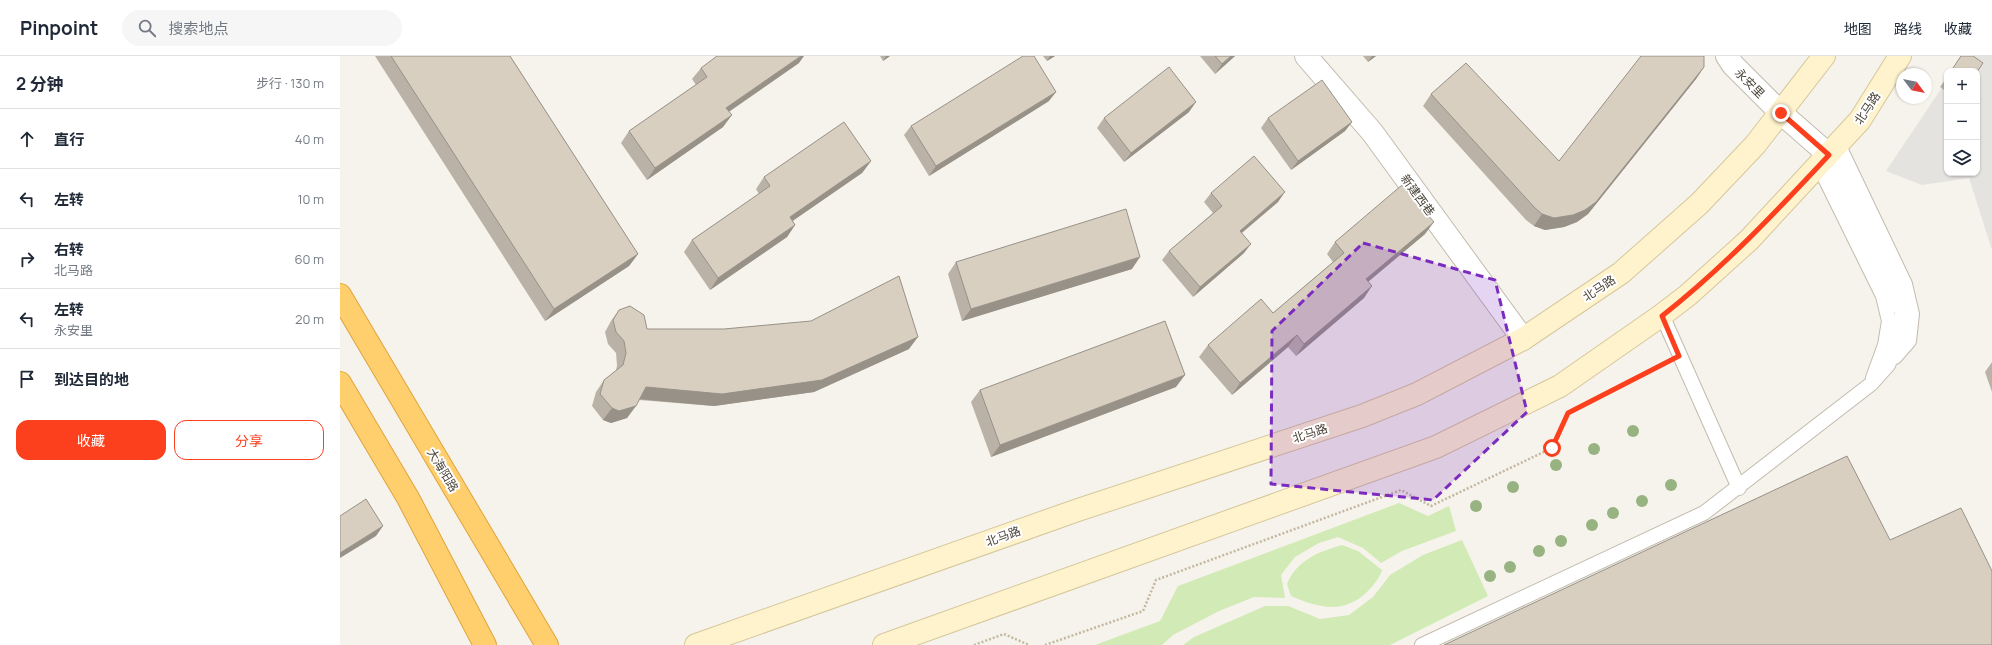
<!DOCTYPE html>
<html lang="zh">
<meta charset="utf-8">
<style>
:root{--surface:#fff;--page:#f6f6f7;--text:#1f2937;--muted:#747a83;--line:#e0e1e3;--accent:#fc3f1d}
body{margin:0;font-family:Manrope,"Noto Sans SC",sans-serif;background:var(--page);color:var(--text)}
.controls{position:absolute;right:12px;top:12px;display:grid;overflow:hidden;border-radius:8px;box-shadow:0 1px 3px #0004}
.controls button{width:36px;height:36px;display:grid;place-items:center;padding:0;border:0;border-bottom:1px solid var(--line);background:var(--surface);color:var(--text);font:20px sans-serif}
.compass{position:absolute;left:1556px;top:12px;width:36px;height:36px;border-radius:50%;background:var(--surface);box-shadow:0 1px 3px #0004;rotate:122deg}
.stop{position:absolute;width:12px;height:12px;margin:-9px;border:3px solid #fc3f1d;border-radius:50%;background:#fff}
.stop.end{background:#fc3f1d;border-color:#fff;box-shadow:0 1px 4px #0008}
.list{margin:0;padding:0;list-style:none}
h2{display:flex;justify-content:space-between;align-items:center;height:52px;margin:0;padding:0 16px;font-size:17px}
h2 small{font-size:13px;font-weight:400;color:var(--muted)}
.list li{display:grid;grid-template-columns:26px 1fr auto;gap:12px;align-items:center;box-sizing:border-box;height:60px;padding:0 16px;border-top:1px solid var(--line)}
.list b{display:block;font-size:15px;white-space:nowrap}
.list p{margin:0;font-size:13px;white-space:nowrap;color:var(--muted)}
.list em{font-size:13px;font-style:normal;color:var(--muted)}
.actions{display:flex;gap:8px;padding:12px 16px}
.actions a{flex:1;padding:9px 0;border:1px solid var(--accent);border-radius:12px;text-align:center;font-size:14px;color:var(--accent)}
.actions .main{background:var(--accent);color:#fff}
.icon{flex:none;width:22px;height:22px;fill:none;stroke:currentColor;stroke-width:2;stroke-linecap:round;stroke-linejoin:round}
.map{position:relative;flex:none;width:1652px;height:589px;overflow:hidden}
header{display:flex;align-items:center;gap:24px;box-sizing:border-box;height:56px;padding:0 20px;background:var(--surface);border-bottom:1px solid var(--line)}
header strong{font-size:19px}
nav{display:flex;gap:22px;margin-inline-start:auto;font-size:14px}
.search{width:280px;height:36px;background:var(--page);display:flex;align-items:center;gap:10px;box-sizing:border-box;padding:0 14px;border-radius:22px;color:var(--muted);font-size:15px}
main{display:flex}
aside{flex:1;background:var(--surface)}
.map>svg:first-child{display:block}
</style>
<header>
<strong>Pinpoint</strong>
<div class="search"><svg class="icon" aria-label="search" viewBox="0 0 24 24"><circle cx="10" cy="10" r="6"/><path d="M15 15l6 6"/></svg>搜索地点</div>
<nav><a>地图</a><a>路线</a><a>收藏</a></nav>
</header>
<main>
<aside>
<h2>2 分钟<small>步行 · 130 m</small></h2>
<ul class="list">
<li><svg class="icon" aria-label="ahead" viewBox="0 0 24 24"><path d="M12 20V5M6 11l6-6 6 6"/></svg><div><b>直行</b></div><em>40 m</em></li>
<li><svg class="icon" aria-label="left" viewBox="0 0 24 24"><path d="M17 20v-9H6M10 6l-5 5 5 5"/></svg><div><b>左转</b></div><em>10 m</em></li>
<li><svg class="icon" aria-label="right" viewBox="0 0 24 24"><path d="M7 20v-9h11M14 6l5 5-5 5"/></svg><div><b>右转</b><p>北马路</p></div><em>60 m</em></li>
<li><svg class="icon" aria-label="left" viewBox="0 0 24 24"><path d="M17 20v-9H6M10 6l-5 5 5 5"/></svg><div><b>左转</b><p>永安里</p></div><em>20 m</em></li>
<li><svg class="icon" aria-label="arrive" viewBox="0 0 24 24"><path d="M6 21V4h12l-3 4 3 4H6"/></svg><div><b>到达目的地</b></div></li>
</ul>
<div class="actions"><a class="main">收藏</a><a>分享</a></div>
</aside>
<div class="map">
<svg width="1652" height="589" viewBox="0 0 1652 589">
<rect width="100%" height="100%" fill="#f6f3ec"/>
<path fill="#d2eab5" d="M1059 447 1088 460 1109 450 1116 475 1062 495 1041 507 1023 492 998 481 979 487 955 501 941 519 945 542 914 541 879 555 833 579 822 589H755L820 565 838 530Z
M1122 484 1148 540 1050 589H843L854 581 925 550H948L980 563 1009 559 1033 541 1050 519 1083 499Z
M1002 489 1018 495 1042 514C1039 523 1033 530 1026 537 1003 558 978 552 951 540L947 528C957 504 978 496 1002 489Z"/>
<path fill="#e5e3e0" d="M1623 0H1652V194L1629 122 1582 129 1546 115 1607 24V117H1637V15Z"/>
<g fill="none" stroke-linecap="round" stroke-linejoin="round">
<defs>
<path id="lane" d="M1498 88 1565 228 1572 258 1569 285 1555 301
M1479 110 1543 240 1549 265 1545 289 1533 322
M1322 259 1399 432
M1082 589 1364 457 1531 328 1548 309 1559 282 1562 257 1553 231 1489 99"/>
<path id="street" d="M966 0 1032 76 1183 283
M1387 0 1393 9 1441 57 1489 99"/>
<path id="secondary" d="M356 589 738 454 1022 360 1077 338 1183 283 1281 217 1359 148 1415 89 1484 0
M544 589 1096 391 1220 330 1322 259 1348 239 1409 184 1520 64 1560 0"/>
<path id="highway" d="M0 239 207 589
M0 327 68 442 145 589"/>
</defs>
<use href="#lane" stroke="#c2bbae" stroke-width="16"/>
<use href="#street" stroke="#c2bbae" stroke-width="24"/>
<use href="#secondary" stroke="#d6c79b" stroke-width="24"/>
<use href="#highway" stroke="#e0a43c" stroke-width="24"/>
<path stroke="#c4b79f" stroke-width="2.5" stroke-dasharray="2 2" stroke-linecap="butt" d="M634 589 664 578 689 589
M705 589 803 555 816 524 1061 434 1091 450 1212 392 1228 357 1322 308"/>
<use href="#lane" stroke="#fff" stroke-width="14"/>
<use href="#street" stroke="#fff" stroke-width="22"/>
<use href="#secondary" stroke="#fff3cd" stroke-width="22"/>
<use href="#highway" stroke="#ffcf6e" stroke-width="22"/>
</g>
<g fill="#97b381">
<circle cx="1293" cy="375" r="6"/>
<circle cx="1254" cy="393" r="6"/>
<circle cx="1216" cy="409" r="6"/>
<circle cx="1331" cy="429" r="6"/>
<circle cx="1173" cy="431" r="6"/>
<circle cx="1302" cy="445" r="6"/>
<circle cx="1136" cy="450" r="6"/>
<circle cx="1273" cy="457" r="6"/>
<circle cx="1252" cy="469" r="6"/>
<circle cx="1221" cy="485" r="6"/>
<circle cx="1199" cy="495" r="6"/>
<circle cx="1170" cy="511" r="6"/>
<circle cx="1150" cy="520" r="6"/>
</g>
<path fill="#bab2a6" d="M35 0H170L298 198 289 210 205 265Z
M540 0H550L543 5Z
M703 0H715L707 5Z
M860 0H895L875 18Z
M1023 0H1036L1028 6Z
M459 7 389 56 383 71 307 124 281 87 289 75 356 29 352 23 361 12Z
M1364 11 1356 23 1248 158 1237 166 1224 171 1205 174 1194 170 1186 164 1083 50 1091 38 1219 105Z
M1607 21V36L1600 31Z
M709 45 589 120 564 79 571 70Z
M849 56 784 106 757 72 764 62Z
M928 62 1012 66 1005 75 951 114 921 72Z
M531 105 522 117 452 165 455 169 447 181 370 234 344 196 352 184 419 138 416 133 424 121Z
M871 137 938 146 902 177 904 197 853 241 822 204 829 195 873 157 864 146Z
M1085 178 1028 226 1024 242 956 300 948 291 892 339 859 301 868 289 933 257 993 206 987 198 995 186Z
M616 206 792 213 622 265 608 218Z
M279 254 307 273 569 293 474 336 374 350 299 344 287 362 271 367 263 364 252 350 256 336 264 324 276 315 277 309 276 297 268 288 265 276 271 265Z
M1652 306V336L1645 316Z
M836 331 651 401 631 346 640 334Z"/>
<path fill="#979187" d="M461 0H464L459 7 378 63 386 52Z
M546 0H550L543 5Z
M710 0H715L707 5Z
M891 0H895L875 18 882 8Z
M1032 0H1036L1028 6Z
M1364 11 1356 23 1248 158 1237 166 1224 171 1205 174 1194 170 1202 158Z
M716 36 709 45 589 120 596 110Z
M856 46 849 56 784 106 791 97Z
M392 59 383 71 307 124 315 112Z
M1012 66 1005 75 951 114 958 105Z
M531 105 522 117 441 173 450 161Z
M945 136 938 146 893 184 900 175Z
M1094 166 1085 178 1017 235 1026 223Z
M455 169 447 181 370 234 378 222Z
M911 188 904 197 853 241 860 231Z
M298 198 289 210 205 265 214 253Z
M800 201 792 213 622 265 631 253Z
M1032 230 1024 242 956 300 964 288Z
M957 279 948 291 892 339 900 327Z
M578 281 569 293 474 336 374 350 298 343 306 331Z
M845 319 836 331 651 401 660 389Z
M296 350 287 362 271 367 263 364 272 352Z
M43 470 36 480 0 502V497Z"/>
<path fill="#d8cfc1" stroke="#979187" d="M51 0H170L298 198 214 253Z
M377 0H461L386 52 392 59 315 112 289 75 367 21 361 12Z
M683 0H694L716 36 596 110 571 70Z
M875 0H891L882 8Z
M1301 0H1364V11L1256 146 1245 154 1233 159 1214 162 1202 158 1195 152 1091 38 1126 7 1219 105Z
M1621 0H1633L1643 7 1637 16V15H1611Z
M829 11 856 46 791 97 764 62Z
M982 24 1012 66 958 105 928 62Z
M504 66 531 105 450 161 455 169 378 222 352 184 430 130 424 121Z
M914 100 945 136 900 175 911 188 860 231 829 195 882 150 871 137Z
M1062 129 1094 166 1026 223 1032 230 964 288 957 279 900 327 868 289 921 243 933 257 1004 197 995 186Z
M786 153 800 201 631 253 616 206Z
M559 220 578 281 482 324 382 338 306 331 296 350 279 355 272 352 260 338 264 324 283 309 286 297 284 285 276 276 273 264 279 254 290 250 304 259 307 273H384L471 265Z
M825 265 845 319 660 389 640 334Z
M1507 400 1550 484 1621 452 1652 515V589H1104Z
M26 443 43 470 0 497V460Z"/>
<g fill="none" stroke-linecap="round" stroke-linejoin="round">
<path stroke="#fc3f1d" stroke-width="5" d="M1212 392 1228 357 1339 300 1322 260C1383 212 1436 156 1489 99L1441 57"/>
</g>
<path fill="#7b2cbf" fill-opacity="0.2" stroke="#7b2cbf" stroke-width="3" stroke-dasharray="8 5" stroke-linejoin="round" d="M1023 187 1155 224 1187 356 1093 444 931 428 932 275Z"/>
<g text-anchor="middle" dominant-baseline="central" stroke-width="4" stroke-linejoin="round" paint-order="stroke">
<g font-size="12" fill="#4b4439" stroke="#fff">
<text transform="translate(1410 27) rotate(45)">永安里</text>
<text transform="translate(1527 52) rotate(-56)">北马路</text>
<text transform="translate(1078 139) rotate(54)">新建西巷</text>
<text transform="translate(1259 232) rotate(-34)">北马路</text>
<text transform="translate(970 377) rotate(-18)">北马路</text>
<text transform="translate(103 414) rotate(59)">大海阳路</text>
<text transform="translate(663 480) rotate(-20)">北马路</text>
</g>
</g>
</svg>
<div class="controls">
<button>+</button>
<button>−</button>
<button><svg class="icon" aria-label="layers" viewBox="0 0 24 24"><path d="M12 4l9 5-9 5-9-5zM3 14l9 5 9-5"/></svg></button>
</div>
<svg class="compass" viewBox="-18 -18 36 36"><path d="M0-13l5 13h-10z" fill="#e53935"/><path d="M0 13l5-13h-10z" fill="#747a83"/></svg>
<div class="stop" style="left:1212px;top:392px"></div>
<div class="stop end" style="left:1441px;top:57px"></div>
</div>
</main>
